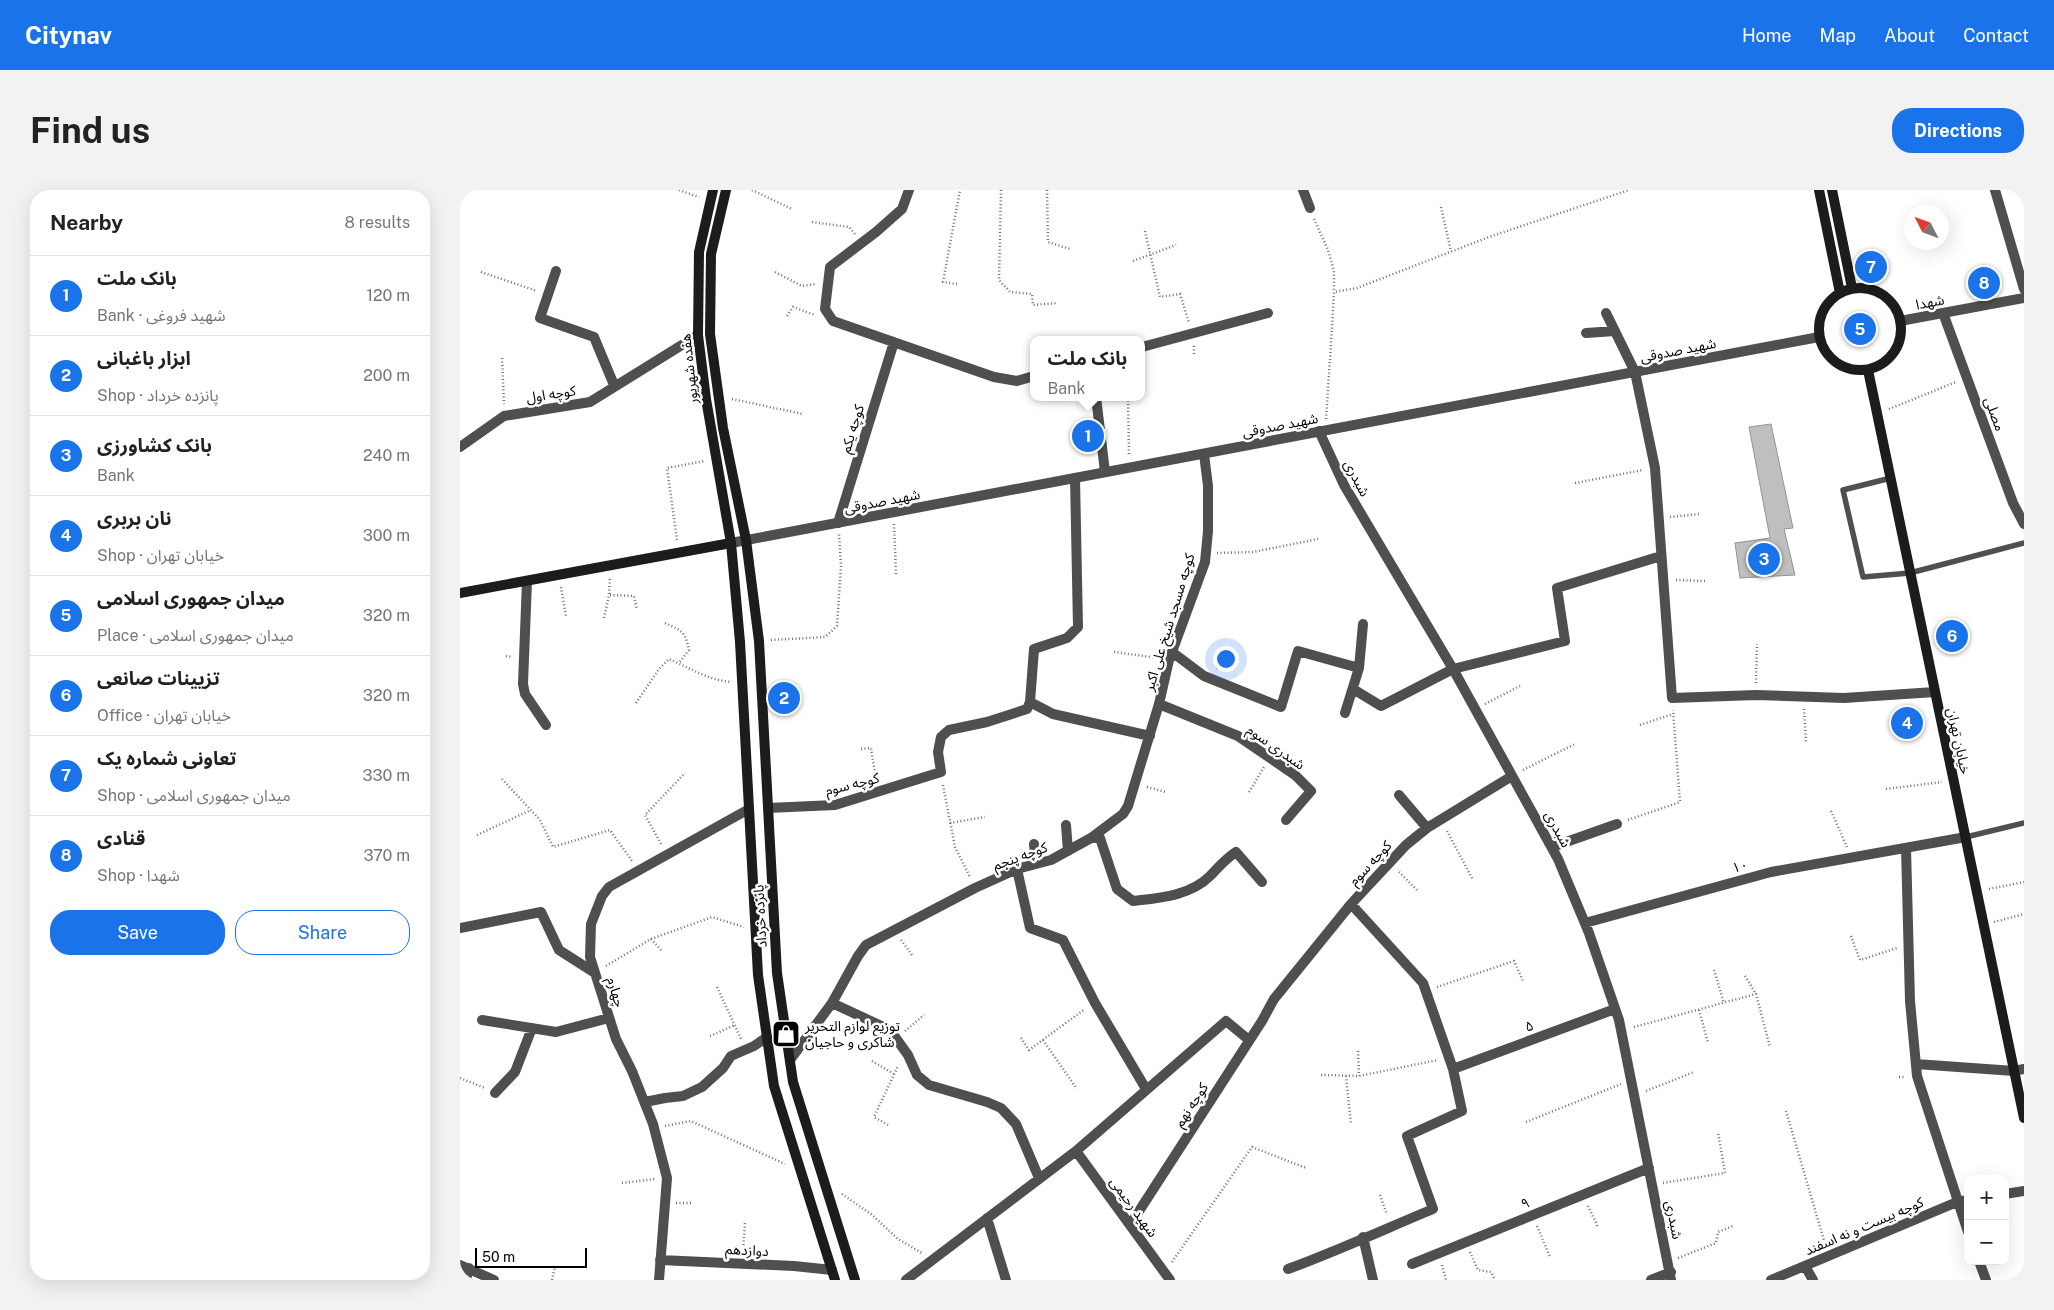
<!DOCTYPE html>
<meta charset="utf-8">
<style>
:root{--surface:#fff;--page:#f2f2f2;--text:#222;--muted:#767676;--line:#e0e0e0;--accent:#1a73e8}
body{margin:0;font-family:"Public Sans","Noto Sans Arabic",sans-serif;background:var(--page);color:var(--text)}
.controls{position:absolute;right:15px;bottom:15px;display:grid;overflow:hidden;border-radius:10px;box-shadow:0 5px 20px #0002}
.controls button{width:45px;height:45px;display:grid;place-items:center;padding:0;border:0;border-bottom:1px solid var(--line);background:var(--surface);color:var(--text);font:25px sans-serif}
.compass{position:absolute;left:1444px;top:15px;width:45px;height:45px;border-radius:50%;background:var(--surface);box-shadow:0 5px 20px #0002;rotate:312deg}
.scale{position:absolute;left:15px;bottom:12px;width:112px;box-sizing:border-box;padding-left:5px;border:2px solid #000;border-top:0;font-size:14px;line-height:18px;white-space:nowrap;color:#000;-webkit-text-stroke:4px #fff;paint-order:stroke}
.you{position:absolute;left:765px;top:468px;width:18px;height:18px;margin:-12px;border:4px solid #fff;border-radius:50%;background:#1a73e8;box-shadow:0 0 0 8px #1a73e833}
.badge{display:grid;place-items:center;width:32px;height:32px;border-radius:50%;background:var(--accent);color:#fff;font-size:16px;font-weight:700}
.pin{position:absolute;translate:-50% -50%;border:2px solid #fff;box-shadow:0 1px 5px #0006}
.popup{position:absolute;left:570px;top:146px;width:115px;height:65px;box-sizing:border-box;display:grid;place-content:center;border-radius:10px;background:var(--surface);filter:drop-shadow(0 1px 4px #0005);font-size:16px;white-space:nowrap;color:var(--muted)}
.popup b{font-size:19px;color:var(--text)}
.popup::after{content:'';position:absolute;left:50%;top:100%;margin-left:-10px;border:10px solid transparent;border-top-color:var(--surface)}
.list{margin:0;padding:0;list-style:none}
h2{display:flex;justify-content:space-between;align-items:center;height:65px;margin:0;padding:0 20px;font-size:21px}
h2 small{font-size:16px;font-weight:400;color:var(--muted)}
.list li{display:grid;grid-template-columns:32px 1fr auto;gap:15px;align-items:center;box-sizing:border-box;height:80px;padding:0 20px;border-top:1px solid var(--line)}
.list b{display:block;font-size:19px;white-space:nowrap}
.list p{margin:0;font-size:16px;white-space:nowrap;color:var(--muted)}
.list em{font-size:16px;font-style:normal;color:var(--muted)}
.actions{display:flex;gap:10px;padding:15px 20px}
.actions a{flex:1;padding:11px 0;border:1px solid var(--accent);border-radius:20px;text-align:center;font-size:18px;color:var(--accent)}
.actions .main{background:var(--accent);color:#fff}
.map{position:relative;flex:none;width:1564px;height:1090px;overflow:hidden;border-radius:20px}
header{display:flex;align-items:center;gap:30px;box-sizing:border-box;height:70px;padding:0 25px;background:var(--accent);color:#fff}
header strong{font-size:24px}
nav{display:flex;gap:28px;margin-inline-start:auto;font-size:18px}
.intro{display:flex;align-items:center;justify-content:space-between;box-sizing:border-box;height:120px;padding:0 30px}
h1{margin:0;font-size:35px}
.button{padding:12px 22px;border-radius:20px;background:var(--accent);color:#fff;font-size:18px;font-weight:700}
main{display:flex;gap:30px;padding:0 30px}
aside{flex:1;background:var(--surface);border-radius:20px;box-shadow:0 5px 20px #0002}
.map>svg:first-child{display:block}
</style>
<header>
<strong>Citynav</strong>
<nav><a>Home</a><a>Map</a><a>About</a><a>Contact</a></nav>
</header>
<div class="intro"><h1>Find us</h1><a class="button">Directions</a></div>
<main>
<aside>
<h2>Nearby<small>8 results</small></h2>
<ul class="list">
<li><span class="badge">1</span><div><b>بانک ملت</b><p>Bank · شهید فروغی</p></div><em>120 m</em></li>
<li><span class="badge">2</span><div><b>ابزار باغبانی</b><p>Shop · پانزده خرداد</p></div><em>200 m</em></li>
<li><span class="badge">3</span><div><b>بانک کشاورزی</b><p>Bank</p></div><em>240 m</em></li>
<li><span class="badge">4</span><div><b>نان بربری</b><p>Shop · خیابان تهران</p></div><em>300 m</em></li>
<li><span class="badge">5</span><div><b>میدان جمهوری اسلامی</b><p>Place · میدان جمهوری اسلامی</p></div><em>320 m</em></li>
<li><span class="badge">6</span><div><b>تزیینات صانعی</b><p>Office · خیابان تهران</p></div><em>320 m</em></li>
<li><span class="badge">7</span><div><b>تعاونی شماره یک</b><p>Shop · میدان جمهوری اسلامی</p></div><em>330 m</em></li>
<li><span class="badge">8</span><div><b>قنادی</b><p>Shop · شهدا</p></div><em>370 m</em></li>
</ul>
<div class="actions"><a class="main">Save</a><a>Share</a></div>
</aside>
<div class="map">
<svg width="1564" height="1090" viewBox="0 0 1564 1090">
<rect width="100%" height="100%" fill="#fff"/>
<path fill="#bfbfbf" stroke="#939393" d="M1311 234 1333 338 1324 339 1335 385 1280 388 1275 353 1310 348 1289 237Z"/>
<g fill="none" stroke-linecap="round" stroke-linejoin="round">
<path stroke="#717171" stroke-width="2.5" stroke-dasharray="1 2.5" stroke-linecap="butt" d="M219 0 239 7
M292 0 332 19
M541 0 539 90 550 102 572 104 573 115 597 113
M587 0 588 52 610 59
M981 17 991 61
M854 29 868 60 874 81V102
M352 32 389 37 395 44
M685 41 700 107 720 104 729 133
M673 71 716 55
M21 82 77 101
M315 82 342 96 356 94
M497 94 483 92 500 0
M327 126 333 117 355 125
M734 156V164
M42 168 44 214
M870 170 874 102 897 98 1029 47 1169 0
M668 207 669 266
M272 209 343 224
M1429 219 1496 192
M866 229 870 169
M1115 293 1183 280
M1210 327 1239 324
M434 334 436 384
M217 350 207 278 245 271
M757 363 793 362 858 349
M1216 390 1245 391
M101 397 106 427
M150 405 174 406 177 420
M144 428 149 405 150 387
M205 433C222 441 225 441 229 460L219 473
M311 450 365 447 377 436 381 376 379 344
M654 462 698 468
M46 466 52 467
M757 479 764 459
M1296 493 1297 454
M176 513 199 479 209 469C230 478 248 490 271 492
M1025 514 1060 496
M1344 519 1346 552
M1180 535 1213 524
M401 559 411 558 416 590
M1063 580 1115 554
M42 589 80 630 93 657 150 640 172 671
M483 595 495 657 510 687
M687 597 706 602
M1426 599 1482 592
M789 602 804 577
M1371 621 1387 657
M1168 630 1220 612 1213 520
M490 633 525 627
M987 641 1013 690
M17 645 71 620
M201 654 185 625 225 583
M939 682 957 700
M1529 699 1564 692
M1534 732 1564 724
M1391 746 1400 770 1437 758
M191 749 202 761
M441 750 452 765
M146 776 191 749 252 727 284 737
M1254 780 1264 813
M1285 786 1296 804
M257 797 281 849
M977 797 1054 771 1063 791
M1239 820 1248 853
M1174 837 1296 804 1310 857
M445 841 464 825
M250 846 275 835
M561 848 569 860 625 819
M583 850 617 899
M898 861 899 886
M412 871 434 884
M861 885 899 886 978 870
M886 886 891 934
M1439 887H1445
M0 888 25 898
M1186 901 1234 882
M1326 921 1365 1054
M1066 932 1161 894
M428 935 414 927 438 876
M205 936 231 931 325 974
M162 993 195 989
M1203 993 1265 983 1258 942
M382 1004 411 1024 438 1049 462 1063
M920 1005 927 1025
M216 1013H233
M1128 1016 1138 1037
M1077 1036 1090 1067
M283 1062 285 1033
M1010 1062 1018 1080 1031 1082 1035 1090
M1218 1068 1256 1053 1258 1042 1273 1036
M712 1072 792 957 846 978
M982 1075 986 1090
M92 1090 95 1076"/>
<path stroke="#4f4f4f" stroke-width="5.5" d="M1431 288 1383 300 1403 387 1450 383 1564 353
M1506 647 1564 633"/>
<path stroke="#4f4f4f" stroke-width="10" d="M449 0 442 19 416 42 370 77 365 119 373 131 534 187 557 191 574 186
M843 0 850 18
M1535 0 1564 99
M96 81 80 128 134 147 154 195
M1146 123 1175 182 1195 278 1212 508 1296 505 1384 508 1475 502
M1126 143 1155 141
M682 157 808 123
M636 207 645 282
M859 241 884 295 993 479 1098 669 1129 743 1159 830 1211 1090
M0 257 44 226 130 212 238 145
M378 333 434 152
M67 391 63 494 65 504 86 535
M712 462 744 486 821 517 838 461 899 478
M893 499 921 516 993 479 1105 451 1097 398 1201 366
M570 512 593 524 690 546
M699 514 778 546 835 585 851 601 826 630
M885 523 899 478 903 434
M939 605 967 638
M308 618 375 615 481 582 478 562 481 547 489 540 527 532 567 519 570 512 574 459 607 448 618 437 615 288
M606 635 608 661
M631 648 663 624 668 616 699 514 709 470 745 372 748 341V296L744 264
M574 654 576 674
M1092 657 1157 634
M1446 658 1450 811 1457 886 1508 1042
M557 679 570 738 603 750 635 813 686 899
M1125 733 1311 682 1506 647
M0 738 81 722 99 760 135 783
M372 813 430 840 448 865 457 885 469 895 527 912 541 918 556 934 579 988
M22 830 96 842 149 828
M330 870 372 813 398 766 406 755 515 698 557 679 591 670 631 648H640L657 699 673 711C699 708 730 706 750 686 759 677 765 669 776 662L802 692
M1456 874 1554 881 1564 879
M993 879 1155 819
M35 903 55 882 72 838
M185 912 205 908 223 906 242 897 263 878 271 866 294 856 307 847
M616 961 710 1090
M1545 1004 1564 1001
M527 1028 546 1090
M670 1035 802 831 814 809 891 714 946 655 967 638 1052 586
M903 1047 913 1090
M200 1070 334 1076 372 1080
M1519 1071 1526 1090
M952 1074 1189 978
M0 1075 34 1090
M1345 1076 1353 1090
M828 1079C877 1061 925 1039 973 1019L947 946 1002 921 993 879 963 793 891 714
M6 1090 9 1078
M199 1090 207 988 193 934 172 881 156 849 130 767 131 734 142 706 149 697 289 619
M446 1090 616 961 766 831 789 850
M1191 1090 1211 1082
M1311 1090 1497 1012 1508 1010"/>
<path stroke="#4f4f4f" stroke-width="10" d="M1483 123 1553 313 1564 334
M1440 131 1564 108
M271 353 1359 147"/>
<path stroke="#1c1c1c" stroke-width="10" d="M253 0 239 62 238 145 246 209 271 353 280 452 298 785 314 896 375 1090
M266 0 251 64 250 144 263 238 286 350 299 451 317 783 333 892 395 1090
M1359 0 1380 103
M1372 0 1392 98
M1359 139a41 41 0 1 1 82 0a41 41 0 1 1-82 0Z
M1408 180 1564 928
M0 403 271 353"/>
</g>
<defs>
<symbol id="shop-square" viewBox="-11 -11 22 22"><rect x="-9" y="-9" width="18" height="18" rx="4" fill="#000" stroke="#fff"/><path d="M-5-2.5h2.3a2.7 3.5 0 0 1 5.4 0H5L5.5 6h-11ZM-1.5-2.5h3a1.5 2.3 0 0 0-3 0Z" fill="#fff"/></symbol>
</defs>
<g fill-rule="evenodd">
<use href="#shop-square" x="310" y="828" width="32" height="32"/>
</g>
<g text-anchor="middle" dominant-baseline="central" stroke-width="5" stroke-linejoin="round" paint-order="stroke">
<g font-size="14" fill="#000" stroke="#fff">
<text transform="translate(1470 112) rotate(-11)">شهدا</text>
<text transform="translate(1218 160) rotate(-11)">شهید صدوقی</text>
<text transform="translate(229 179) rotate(-96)">هفده شهریور</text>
<text transform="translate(91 204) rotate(-9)">کوچه اول</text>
<text transform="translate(1535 224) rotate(70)">مصلی</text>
<text transform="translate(820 235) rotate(-11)">شهید صدوقی</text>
<text transform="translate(392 239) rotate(-73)">کوچه یکم</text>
<text transform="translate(897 288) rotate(62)">شبدری</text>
<text transform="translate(422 311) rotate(-11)">شهید صدوقی</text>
<text transform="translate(709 432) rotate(-73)">کوچه مسجد شیخ علی اکبر</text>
<text transform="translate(1499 551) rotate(78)">خیابان تهران</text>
<text transform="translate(816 557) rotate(35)">شبدری سوم</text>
<text transform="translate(392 594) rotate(-14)">کوچه سوم</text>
<text transform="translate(1098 639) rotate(61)">شبدری</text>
<text transform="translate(560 666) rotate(-20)">کوچه پنجم</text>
<text transform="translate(910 673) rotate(-47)">کوچه سوم</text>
<text transform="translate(1280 676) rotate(-15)">۱۰</text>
<text transform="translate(300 726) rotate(-93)">پانزده خرداد</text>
<text transform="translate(156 802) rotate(73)">چهارم</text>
<text transform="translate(1069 836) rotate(-20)">۵</text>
<text transform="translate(731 915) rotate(-57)">کوچه نهم</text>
<text transform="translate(1065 1013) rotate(-22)">۹</text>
<text transform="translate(674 1017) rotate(54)">شهید رحیمی</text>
<text transform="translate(1214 1030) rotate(79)">شبدری</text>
<text transform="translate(1404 1036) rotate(-23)">کوچه بیست و نه اسفند</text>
<text transform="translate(287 1060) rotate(3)">دوازدهم</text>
</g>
<g font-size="14" fill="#000" stroke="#fff" text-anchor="start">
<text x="345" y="836">توزیع لوازم التحریر<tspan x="345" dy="16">شاکری و حاجیان</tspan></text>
</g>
</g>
</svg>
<div class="controls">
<button>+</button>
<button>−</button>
</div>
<svg class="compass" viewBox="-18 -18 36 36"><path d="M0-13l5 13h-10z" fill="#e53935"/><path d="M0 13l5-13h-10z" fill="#767676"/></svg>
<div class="scale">50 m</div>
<div class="you"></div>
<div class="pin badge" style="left:628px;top:246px">1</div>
<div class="popup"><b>بانک ملت</b>Bank</div>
<div class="pin badge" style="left:324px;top:508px">2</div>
<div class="pin badge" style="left:1304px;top:369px">3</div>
<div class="pin badge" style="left:1447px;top:533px">4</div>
<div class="pin badge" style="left:1400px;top:139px">5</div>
<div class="pin badge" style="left:1492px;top:446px">6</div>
<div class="pin badge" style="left:1411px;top:77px">7</div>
<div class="pin badge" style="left:1524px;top:93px">8</div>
</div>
</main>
